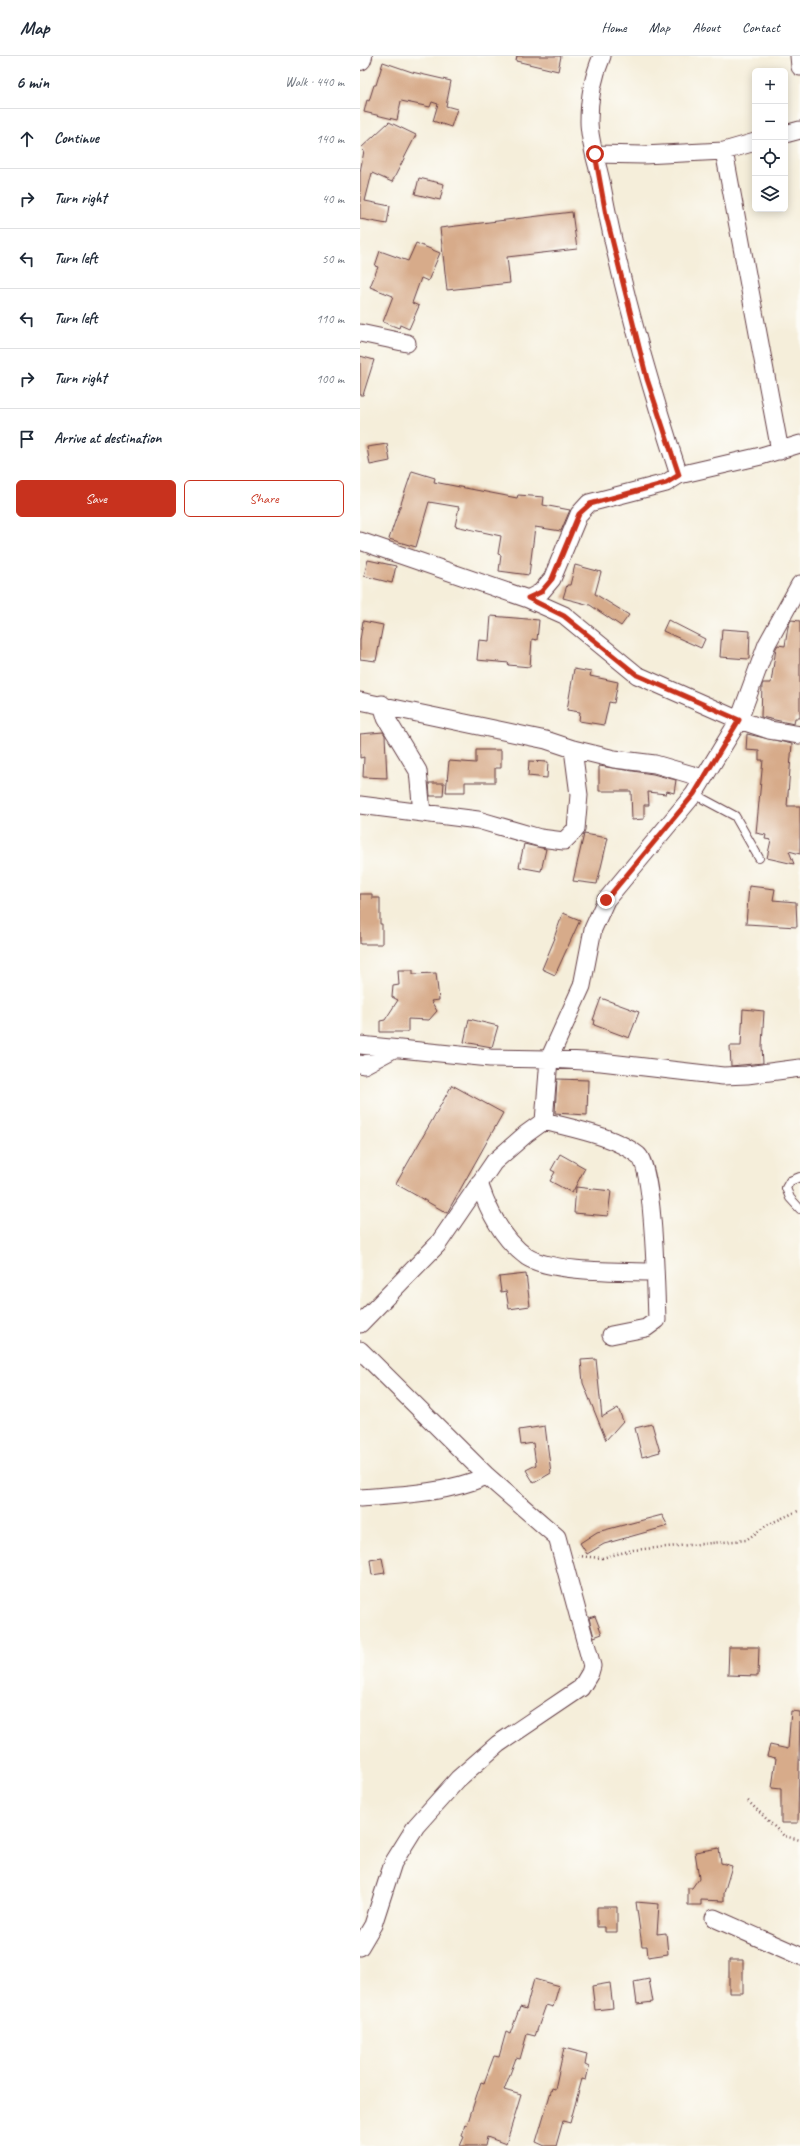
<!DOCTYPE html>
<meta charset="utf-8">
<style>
:root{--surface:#fff;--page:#f6f6f7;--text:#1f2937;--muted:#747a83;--line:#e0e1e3;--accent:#c8321e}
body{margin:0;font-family:Caveat,sans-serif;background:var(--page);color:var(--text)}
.controls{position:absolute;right:12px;top:12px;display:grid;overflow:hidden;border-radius:6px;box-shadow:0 2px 10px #0003}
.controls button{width:36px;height:36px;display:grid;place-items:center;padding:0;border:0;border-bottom:1px solid var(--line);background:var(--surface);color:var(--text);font:20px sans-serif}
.stop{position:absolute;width:12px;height:12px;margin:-9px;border:3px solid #c8321e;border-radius:50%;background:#fff}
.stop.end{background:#c8321e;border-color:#fff;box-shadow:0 1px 4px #0008}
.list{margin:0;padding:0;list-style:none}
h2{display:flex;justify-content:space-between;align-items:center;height:52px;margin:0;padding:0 16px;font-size:17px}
h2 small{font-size:13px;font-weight:400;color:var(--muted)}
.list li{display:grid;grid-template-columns:26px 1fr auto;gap:12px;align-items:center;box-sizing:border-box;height:60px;padding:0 16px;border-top:1px solid var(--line)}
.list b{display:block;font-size:15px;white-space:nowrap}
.list em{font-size:13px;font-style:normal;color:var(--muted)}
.actions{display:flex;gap:8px;padding:12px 16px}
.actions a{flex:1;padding:9px 0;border:1px solid var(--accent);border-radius:6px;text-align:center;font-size:14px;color:var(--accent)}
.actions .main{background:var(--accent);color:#fff}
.icon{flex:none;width:22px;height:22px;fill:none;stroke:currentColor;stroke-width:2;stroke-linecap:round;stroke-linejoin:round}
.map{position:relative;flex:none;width:440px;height:2090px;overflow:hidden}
header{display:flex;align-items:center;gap:24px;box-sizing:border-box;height:56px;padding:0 20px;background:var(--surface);border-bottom:1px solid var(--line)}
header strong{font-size:19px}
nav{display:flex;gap:22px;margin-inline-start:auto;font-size:14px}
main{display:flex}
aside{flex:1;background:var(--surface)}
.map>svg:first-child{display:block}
</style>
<header>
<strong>Map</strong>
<nav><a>Home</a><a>Map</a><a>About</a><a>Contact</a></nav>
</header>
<main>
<aside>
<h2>6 min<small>Walk · 440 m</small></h2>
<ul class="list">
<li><svg class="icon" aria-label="ahead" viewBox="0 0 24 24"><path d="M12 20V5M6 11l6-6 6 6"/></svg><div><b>Continue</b></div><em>140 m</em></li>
<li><svg class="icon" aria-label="right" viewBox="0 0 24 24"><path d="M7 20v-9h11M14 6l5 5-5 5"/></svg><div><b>Turn right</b></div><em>40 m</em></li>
<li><svg class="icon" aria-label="left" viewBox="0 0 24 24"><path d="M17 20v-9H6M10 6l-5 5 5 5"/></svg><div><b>Turn left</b></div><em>50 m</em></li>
<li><svg class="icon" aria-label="left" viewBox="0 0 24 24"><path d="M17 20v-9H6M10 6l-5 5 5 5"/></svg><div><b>Turn left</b></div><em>110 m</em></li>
<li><svg class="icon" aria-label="right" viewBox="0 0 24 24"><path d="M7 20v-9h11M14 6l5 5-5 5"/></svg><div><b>Turn right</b></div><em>100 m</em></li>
<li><svg class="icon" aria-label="arrive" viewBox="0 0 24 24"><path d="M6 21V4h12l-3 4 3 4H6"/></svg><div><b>Arrive at destination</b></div></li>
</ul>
<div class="actions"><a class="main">Save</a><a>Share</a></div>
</aside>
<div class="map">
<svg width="440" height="2090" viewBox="0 0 440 2090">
<rect width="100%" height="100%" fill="#fdfcf7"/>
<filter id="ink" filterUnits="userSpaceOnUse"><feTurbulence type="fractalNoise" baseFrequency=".025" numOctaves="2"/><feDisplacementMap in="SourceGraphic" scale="8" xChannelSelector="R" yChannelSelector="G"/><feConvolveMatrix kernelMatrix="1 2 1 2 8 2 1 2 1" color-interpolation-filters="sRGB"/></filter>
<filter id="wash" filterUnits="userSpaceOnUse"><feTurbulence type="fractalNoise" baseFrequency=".012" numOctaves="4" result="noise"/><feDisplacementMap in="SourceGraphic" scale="16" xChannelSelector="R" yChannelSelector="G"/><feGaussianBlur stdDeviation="0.9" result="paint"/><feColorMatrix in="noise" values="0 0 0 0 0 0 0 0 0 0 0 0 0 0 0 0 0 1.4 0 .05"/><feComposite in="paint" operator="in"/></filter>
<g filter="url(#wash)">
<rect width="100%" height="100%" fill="#f5eeda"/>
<g id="blocks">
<path fill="#d7ab8a" d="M157 0H201L198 15 156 5Z
M23 6 52 16 91 25 86 50 97 53 91 71 73 65 78 48 72 46 70 51 41 45 37 64 4 56 7 44 9 45 14 29H16Z
M29 66 56 79 32 126 12 117 5 145 30 150 27 168 0 163V116L4 95 1 92Z
M59 122 84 128 80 144 55 138Z
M212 156 217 193 147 201 150 227 87 234 80 172Z
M56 187 80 197 68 225 61 222 52 247 59 250 49 273 40 269 39 272 23 266 33 240 10 231 18 211 15 210 20 195 48 205Z
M0 300 14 304 3 339H0Z
M27 388 30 405 10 409 7 391Z
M52 415 75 422 74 426 157 442 158 439 184 441 183 449 210 454 201 475 175 471 169 519 139 515 141 499 138 498 141 480 95 470 99 451 69 446 56 491 29 483Z
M8 504 36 510 32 527 4 520Z
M215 509 241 516 235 538 269 559 261 570 230 549 203 542 207 529H210Z
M131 560 179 564 177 584 172 583 170 611 148 609 149 607 117 604 119 584 129 585Z
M308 564 345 583 341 592 303 575Z
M431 564 440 565V662H435L434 668 401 661 402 629 403 627H411L416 592 418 589 425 590 428 571Z
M3 565 23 569 16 605 0 603V584Z
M362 573 390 575 389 603 360 601Z
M214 613 231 616 230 620 258 626 254 647 249 646 244 669 219 665 220 656 207 654Z
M23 676 25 679 27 722 3 721 4 701 0 702V678Z
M387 678 432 688 427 750H440V798L429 795 434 808 407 802 411 784 405 783 406 779 396 777 403 704H399V695L386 694Z
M116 694H141V712H135V726H105V736H86L89 705 116 707Z
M169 705 188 706 187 722 168 720Z
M239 710 293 718 316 724 314 737 307 735 306 738 288 736 289 749H284V763L272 764 271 735H239Z
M69 727H84L83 740H70Z
M224 778 248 782 237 828 213 825Z
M164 788 186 793 181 815 159 811Z
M389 830 415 833 413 844 436 846 437 871 386 868Z
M0 838H12V842H20V868H22V888H0Z
M203 857 220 864 195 919 182 913 195 882H194Z
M38 914H53V918L76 917 79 944 71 945 77 955 69 964 48 963V976H20V965L25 964 38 944 32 941 33 930 39 929Z
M241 942 279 956 269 982 234 969 235 964H233Z
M383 953 404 955 402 990 403 1007 371 1010 370 990H381Z
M109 963 138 970 132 991 104 986Z
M197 1023 228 1024 227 1059 195 1057Z
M92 1029 143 1057 87 1157 36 1128Z
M200 1098 225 1112 212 1137 190 1125 195 1116 191 1114Z
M216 1131 251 1135 248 1160 214 1157Z
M166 1218 170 1250 149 1253 146 1235 141 1236 139 1221Z
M236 1303 242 1361 258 1352 263 1365 246 1384 223 1327 221 1304Z
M292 1368 300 1396 282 1401 275 1372Z
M185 1370 191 1417 174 1427 166 1414 176 1409 173 1387 161 1389 159 1374Z
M302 1459 308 1470 244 1488 227 1498 220 1487 237 1476Z
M22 1502 25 1517 12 1519 10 1504Z
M235 1560 242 1578 234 1581 229 1562Z
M369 1591H399L398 1620 368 1619Z
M431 1655 440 1656 438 1767H421V1733L412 1732 416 1702 407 1700 410 1689 428 1693Z
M359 1792 361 1807 372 1810 364 1837V1845L341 1844V1849H328V1832H332L339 1822 335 1796Z
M276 1846 299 1848 297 1878 306 1877 308 1898 288 1901 287 1890H282Z
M237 1851H257V1876H245V1871H237Z
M369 1904H383V1937H369Z
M174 1923 199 1930 193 1951 186 1949 175 1980 167 1978 160 2003 156 2002 144 2034 161 2039 146 2088 127 2081 125 2090H100L104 2081 102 2080 105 2068 107 2069 121 2026 124 2027 134 2000 139 2001 146 1976 150 1978 160 1951 166 1953Z
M289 1923 293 1946 277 1948 274 1926Z
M250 1927 253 1952 235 1954 232 1930Z
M204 1992 227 1998 225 2009 229 2011 226 2024 222 2023 210 2067 203 2065 196 2090H185L176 2086 192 2032 195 2033Z"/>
</g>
</g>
<g filter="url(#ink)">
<use href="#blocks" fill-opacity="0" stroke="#643e45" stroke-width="1"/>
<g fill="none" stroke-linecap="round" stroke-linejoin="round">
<defs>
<path id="service" d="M334 738 375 760 399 802
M440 1121 430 1125 426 1132 430 1142 440 1153"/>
<path id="minor" d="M439 0 440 11
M425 78 440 74
M395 86 364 95 420 395
M235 98 283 99 364 95
M0 277 47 287
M319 419 401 400 440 388
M0 485 168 543 204 559 277 619 379 664 409 674 440 679
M168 543 181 536 192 523 219 458 229 447 306 427 319 419C288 324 260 228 242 130 238 109 229 86 229 65 229 42 233 21 242 0
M0 645 186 684 213 693 254 703 295 708 343 722
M22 648 26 662 58 715 62 757
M0 749 118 764 180 782 204 785 216 773 219 739 213 693
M0 989 130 1002 189 1003 241 1006 363 1020 387 1019 440 1012
M0 1008 4 1009 32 994
M119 1127C128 1154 143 1184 167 1201 192 1217 263 1215 294 1216
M0 1268 78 1188 134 1106 166 1078 184 1065
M251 1279 286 1272 297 1264C296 1238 294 1112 278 1099 254 1080 214 1073 184 1065L189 1003 222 930 233 873 246 844 334 738 379 664 407 588 440 528
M0 1294 127 1420 197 1481 232 1610 230 1617 221 1632 138 1688 98 1723 56 1770 33 1807 13 1869 0 1891
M0 1442C44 1439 87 1437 127 1420
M354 1862 440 1900"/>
<path id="secondary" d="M0 3 1 0"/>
</defs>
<use href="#service" stroke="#643e45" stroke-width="10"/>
<use href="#minor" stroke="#643e45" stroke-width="19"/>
<use href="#secondary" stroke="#643e45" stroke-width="24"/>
<path stroke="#643e45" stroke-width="2.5" stroke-dasharray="1 3" stroke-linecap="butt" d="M218 1500 242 1502 273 1494 386 1484 407 1469 440 1454
M388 1745 424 1780 440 1784"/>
<use href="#service" stroke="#fff" stroke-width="8"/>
<use href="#minor" stroke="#fff" stroke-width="17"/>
<use href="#secondary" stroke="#fff" stroke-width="22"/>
</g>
</g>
<g fill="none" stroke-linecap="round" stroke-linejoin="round" filter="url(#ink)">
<path stroke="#c8321e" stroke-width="5" d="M235 98 246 159 287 323 319 419 306 427 230 448 219 458 192 523 181 536 168 542 204 560 277 619 379 664 334 738 246 844"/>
</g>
</svg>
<div class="controls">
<button>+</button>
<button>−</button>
<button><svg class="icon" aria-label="locate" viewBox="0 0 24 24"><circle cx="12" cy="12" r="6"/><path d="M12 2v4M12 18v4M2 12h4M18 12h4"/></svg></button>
<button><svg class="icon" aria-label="layers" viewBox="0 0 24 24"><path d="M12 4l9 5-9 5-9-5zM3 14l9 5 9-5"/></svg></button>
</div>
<div class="stop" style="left:235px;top:98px"></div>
<div class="stop end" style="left:246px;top:844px"></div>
</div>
</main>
